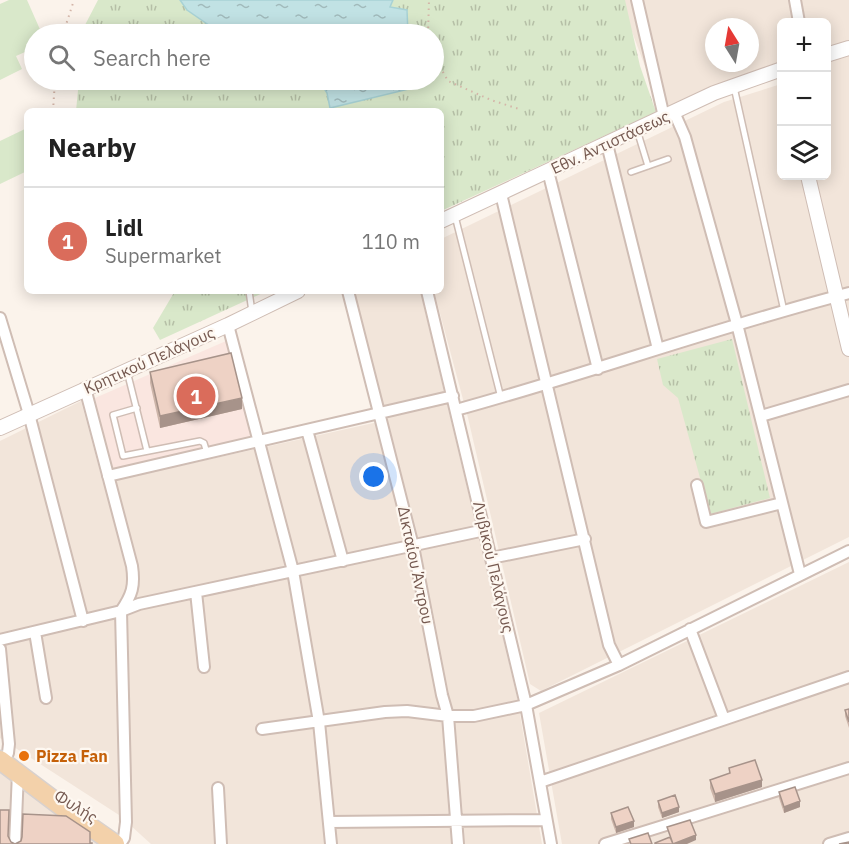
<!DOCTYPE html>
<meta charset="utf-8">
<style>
:root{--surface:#fff;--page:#f2f2f2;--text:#222;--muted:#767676;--line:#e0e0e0;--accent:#da6c5b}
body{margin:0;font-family:"IBM Plex Sans",sans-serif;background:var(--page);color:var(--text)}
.controls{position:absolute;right:18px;top:18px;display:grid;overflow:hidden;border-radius:9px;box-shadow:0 3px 15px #0003}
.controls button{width:54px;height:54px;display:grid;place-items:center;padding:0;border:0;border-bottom:2px solid var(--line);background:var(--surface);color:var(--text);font:30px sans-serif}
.compass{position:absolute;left:705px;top:18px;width:54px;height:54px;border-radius:50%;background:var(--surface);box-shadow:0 3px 15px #0003;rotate:349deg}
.you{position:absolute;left:374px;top:477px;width:21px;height:21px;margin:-15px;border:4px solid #fff;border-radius:50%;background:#1a73e8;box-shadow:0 0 0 9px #1a73e833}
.badge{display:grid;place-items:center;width:39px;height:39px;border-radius:50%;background:var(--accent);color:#fff;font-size:20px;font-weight:700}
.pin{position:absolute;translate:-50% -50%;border:3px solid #fff;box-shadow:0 2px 6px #0006}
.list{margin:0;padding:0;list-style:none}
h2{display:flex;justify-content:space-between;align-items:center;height:78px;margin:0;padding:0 24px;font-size:26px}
h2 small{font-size:20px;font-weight:400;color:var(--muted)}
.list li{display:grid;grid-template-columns:39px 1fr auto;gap:18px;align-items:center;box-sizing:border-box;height:108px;padding:0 24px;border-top:2px solid var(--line)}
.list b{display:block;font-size:22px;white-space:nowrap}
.list p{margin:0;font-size:20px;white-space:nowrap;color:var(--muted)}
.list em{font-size:20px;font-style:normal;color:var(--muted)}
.icon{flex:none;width:33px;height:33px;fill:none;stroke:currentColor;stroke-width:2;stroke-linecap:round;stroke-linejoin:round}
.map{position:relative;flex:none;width:849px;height:844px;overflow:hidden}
.search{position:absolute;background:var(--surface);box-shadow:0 3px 15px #0003;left:24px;top:24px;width:420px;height:66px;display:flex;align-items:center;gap:15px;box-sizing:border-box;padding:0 21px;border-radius:33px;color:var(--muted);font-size:22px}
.panel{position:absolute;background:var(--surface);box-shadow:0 3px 15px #0003;left:24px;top:108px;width:420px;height:186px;border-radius:9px}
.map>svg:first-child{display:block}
</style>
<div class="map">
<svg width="849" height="844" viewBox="0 0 849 844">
<defs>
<pattern id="grass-tufts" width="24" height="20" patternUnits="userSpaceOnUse" patternTransform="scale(1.5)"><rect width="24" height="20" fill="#d9e8ca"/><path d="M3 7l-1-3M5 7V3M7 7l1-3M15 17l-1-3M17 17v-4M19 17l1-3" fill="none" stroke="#b5bfa6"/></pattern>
<pattern id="water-ripples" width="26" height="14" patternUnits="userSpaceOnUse" patternTransform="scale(1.5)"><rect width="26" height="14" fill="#c1e2e4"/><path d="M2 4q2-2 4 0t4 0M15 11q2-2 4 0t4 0" fill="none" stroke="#a1babb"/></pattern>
</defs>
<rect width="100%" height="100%" fill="#fbf3eb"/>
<path fill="#f2e5da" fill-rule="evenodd" d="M620 0H849V537L541 691 530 684 468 418 434 291H441V239L724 102 778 85 774 67 661 109ZM782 22H826V176H782ZM714 27H750V63H714Z
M353 291H420L517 697 542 844H151L119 815 0 738V441L81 401 103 483 387 420Z
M849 562V844H562L539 713Z
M0 772 97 838 105 844H0Z"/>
<path fill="#fae6e0" d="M226 341 251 437 111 470 95 398Z"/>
<path fill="url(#grass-tufts)" d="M98 0H625L640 66 656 112 441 211V111H76L79 80H434V34H84L85 25Z
M175 291H267L160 340 153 328Z
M732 339 770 498 710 514 678 398 663 385 657 359Z"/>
<path fill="#d9e8ca" d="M9 0H27L42 34H34V48L16 56 22 69 0 80V4Z
M27 128V171L0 184V141Z"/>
<path fill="url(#water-ripples)" stroke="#a8d2d5" stroke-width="1.5" d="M180 0H393L390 7 407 10 408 34H253L216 30 187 10Z
M319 80H409V89L330 108 327 93Z"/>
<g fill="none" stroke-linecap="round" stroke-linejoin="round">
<defs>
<path id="service" d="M734 87 784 311
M637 130 648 166
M631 172 668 159
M455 216 501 398
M249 291 252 312
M127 371 147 451
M137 408 113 415 123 456 200 441 204 443 207 453"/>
<path id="minor" d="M637 0 664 117
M795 0 799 22
M674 112 685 137 737 324 800 574
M607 144 658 349
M548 171 598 369
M501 194 609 645 619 665
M348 291 413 546 442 695 448 716 458 844
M427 291 526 705 551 844
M0 318 29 414 83 621
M228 325 293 571 319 722 331 844
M85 388 132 566C135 586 132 595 121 611L126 822 124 838 120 844
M456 410C588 374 717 327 849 293
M761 416 849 390
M307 430 343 561
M108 476 453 396
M697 485 706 522 782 503
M491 558 585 539
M196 592 204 667
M690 629 724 719
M35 632 46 698
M0 640 121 611 139 604 485 530
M0 649 9 744 8 753 3 762
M262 729 385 712 407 711 448 716H474L526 705 619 665 849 551
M540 782 849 677
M218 788 221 844
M329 822 546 820
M15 844 18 772
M605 844 849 768
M829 844 849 838"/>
<path id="tertiary" d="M826 55 849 48
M808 176 849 349
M441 221 714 93 782 69
M0 428 228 325 298 291"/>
<path id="primary" d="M0 760 69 812 115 844"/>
</defs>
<use href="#service" stroke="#cfbdb4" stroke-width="8"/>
<use href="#minor" stroke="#cfbdb4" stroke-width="14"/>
<use href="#tertiary" stroke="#cfbdb4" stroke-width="16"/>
<use href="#primary" stroke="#d8d1ce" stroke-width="21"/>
<path stroke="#d4b5a8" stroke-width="2" stroke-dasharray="1.5 4.5" stroke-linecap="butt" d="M63 34 74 0
M428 34 429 0
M434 56 448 81 491 100 519 109
M53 111 55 80"/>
<use href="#service" stroke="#fff" stroke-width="5"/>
<use href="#minor" stroke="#fff" stroke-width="10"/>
<use href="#tertiary" stroke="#fff" stroke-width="14"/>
<use href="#primary" stroke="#f3d1aa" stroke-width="18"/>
</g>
<path fill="#cdb5a9" d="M150 372 242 409 160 428 150 383Z
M849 709V728L845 716V710Z
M729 768 762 787 715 802 710 788V780L729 774Z
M779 792 800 807 784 813 779 798Z
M658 801 679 812 662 818 658 807Z
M611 813 634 827 616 833 611 819Z"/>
<path fill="#a7938a" d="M242 398V409L160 428V416Z
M762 780V787L715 802V794Z
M800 801V807L784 813V807Z
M679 807V812L662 818V813Z
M634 821V827L616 833V827Z
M696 835V840L687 844H673Z"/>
<path fill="#eed2c5" stroke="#a7938a" stroke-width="1.5" d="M231 353 242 398 160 416 150 372Z
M849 709V722L845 710Z
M755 760 762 780 715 794 710 780 730 773 729 768Z
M795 787 800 801 784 807 779 792Z
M675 795 679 807 662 813 658 801Z
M628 807 634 821 616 827 611 813Z
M0 810H9L8 836 11 842 15 844 21 841 22 837 23 814 66 816 90 832V843H92V844H0Z
M690 820 696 835 673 844 667 827Z
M648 833 652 844H631L629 839Z
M670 837 673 844H655V843Z
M849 842V844H839Z"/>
<circle fill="#e8710a" stroke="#fef8f1" stroke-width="2" cx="24" cy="756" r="6"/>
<g text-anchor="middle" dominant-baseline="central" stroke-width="4.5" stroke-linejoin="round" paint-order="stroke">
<g font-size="16" fill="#755950" stroke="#fef8f1">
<text transform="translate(610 142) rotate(-25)">Εθν. Αντιστάσεως</text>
<text transform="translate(149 360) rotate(-24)">Κρητικού Πελάγους</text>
<text transform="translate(416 565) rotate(78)">Δικταίου Άντρου</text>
<text transform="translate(494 567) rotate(77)">Λυβικού Πελάγους</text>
<text transform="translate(76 806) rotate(32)">Φυλής</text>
</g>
<g font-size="16" font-weight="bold" fill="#c56008" stroke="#fef8f1" text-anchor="start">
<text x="36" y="756">Pizza Fan</text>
</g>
</g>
</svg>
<div class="controls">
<button>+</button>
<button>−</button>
<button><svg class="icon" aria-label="layers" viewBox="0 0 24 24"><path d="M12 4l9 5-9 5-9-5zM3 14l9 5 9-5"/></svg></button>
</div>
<svg class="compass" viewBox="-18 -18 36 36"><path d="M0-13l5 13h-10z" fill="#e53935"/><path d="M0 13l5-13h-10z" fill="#767676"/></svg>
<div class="you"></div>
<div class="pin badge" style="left:196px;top:396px">1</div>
<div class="search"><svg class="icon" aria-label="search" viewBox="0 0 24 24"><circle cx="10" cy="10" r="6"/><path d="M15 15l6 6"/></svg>Search here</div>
<section class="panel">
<h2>Nearby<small></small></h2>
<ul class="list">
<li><span class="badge">1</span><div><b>Lidl</b><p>Supermarket</p></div><em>110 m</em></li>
</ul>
</section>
</div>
